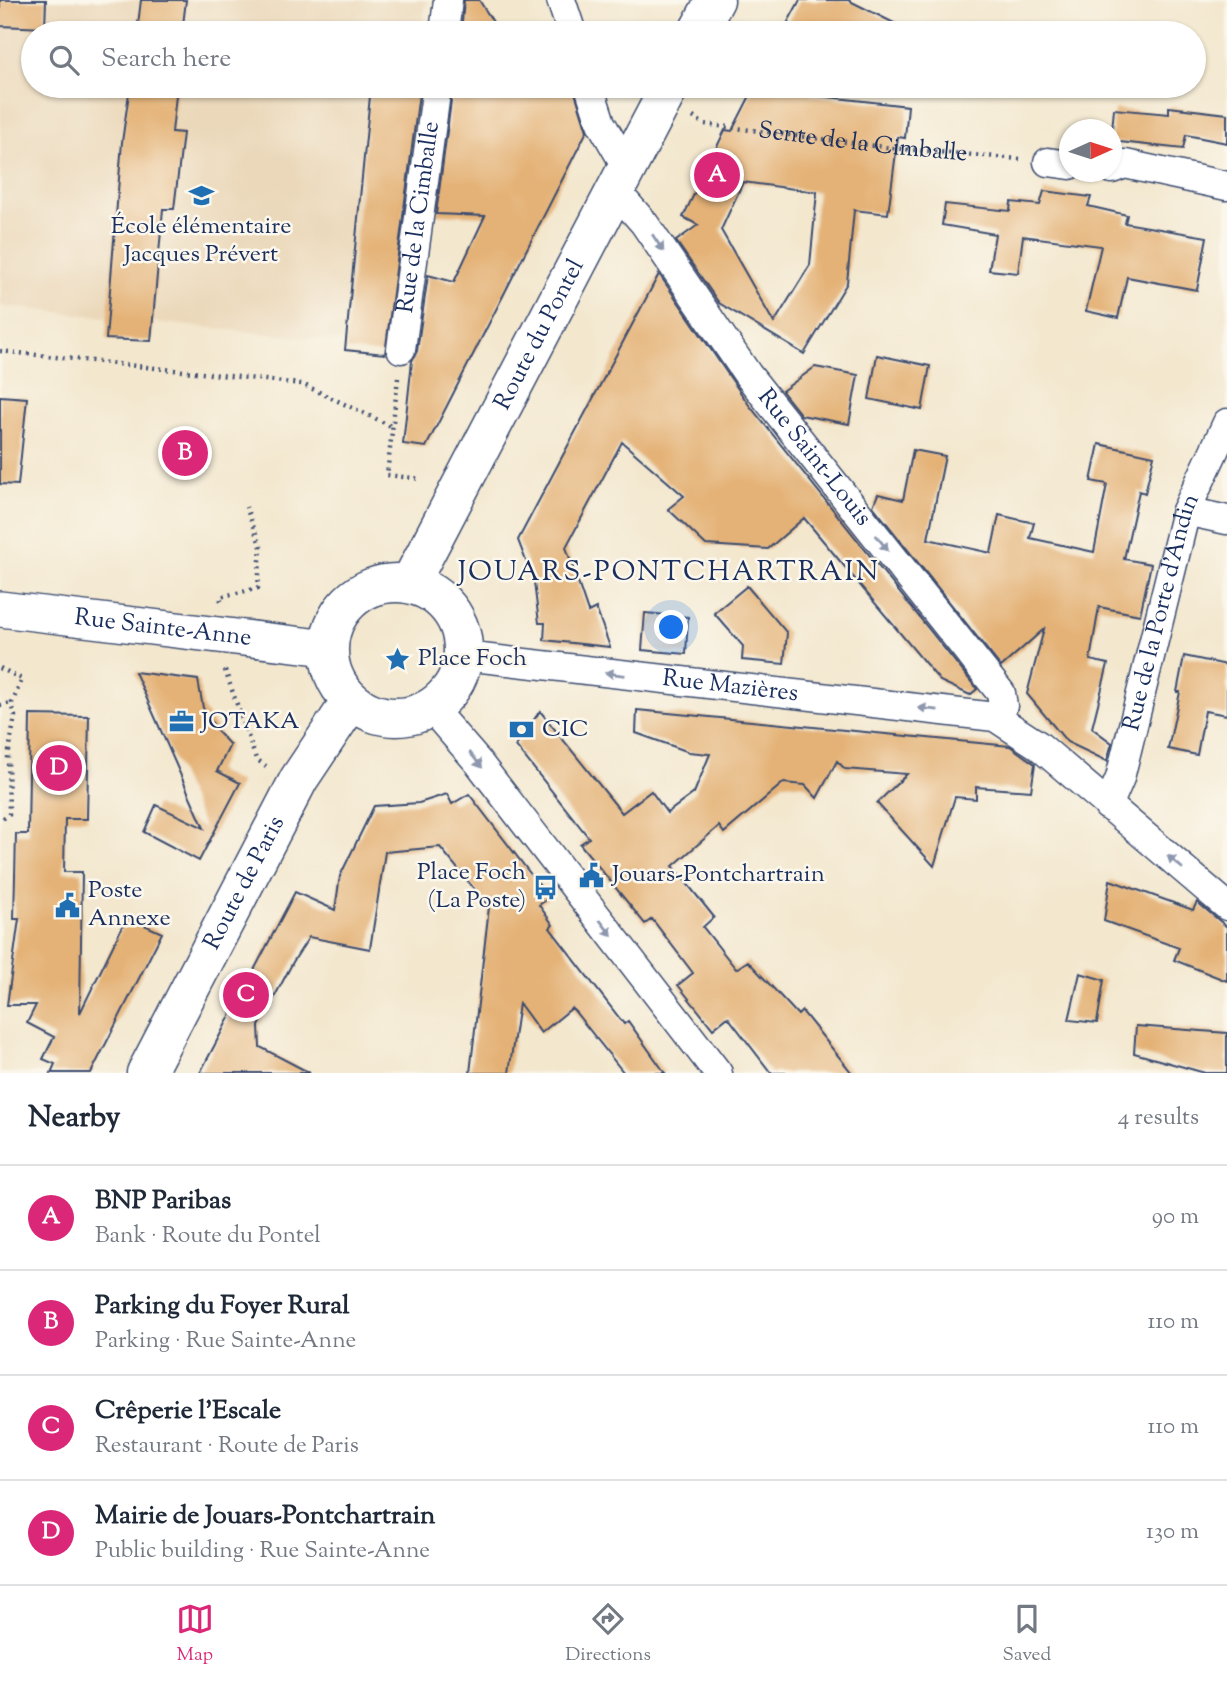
<!DOCTYPE html>
<meta charset="utf-8">
<style>
:root{--surface:#fff;--page:#f2f2f3;--text:#1f2937;--muted:#747a83;--line:#e0e1e3;--accent:#db2777}
body{margin:0;font-family:"Sorts Mill Goudy",serif;background:var(--page);color:var(--text)}
.compass{position:absolute;left:1059px;top:119px;width:63px;height:63px;border-radius:50%;background:var(--surface);box-shadow:0 2px 5px #0004;rotate:87deg}
.you{position:absolute;left:672px;top:628px;width:24px;height:24px;margin:-18px;border:5px solid #fff;border-radius:50%;background:#1a73e8;box-shadow:0 0 0 10px #1a73e833}
.badge{display:grid;place-items:center;width:46px;height:46px;border-radius:50%;background:var(--accent);color:#fff;font-size:23px;font-weight:700}
.pin{position:absolute;translate:-50% -50%;border:4px solid #fff;box-shadow:0 2px 7px #0006}
.list{margin:0;padding:0;list-style:none}
h2{display:flex;justify-content:space-between;align-items:center;height:91px;margin:0;padding:0 28px;font-size:30px}
h2 small{font-size:23px;font-weight:400;color:var(--muted)}
.list li{display:grid;grid-template-columns:46px 1fr auto;gap:21px;align-items:center;box-sizing:border-box;height:105px;padding:0 28px;border-top:2px solid var(--line)}
.list b{display:block;font-size:26px;white-space:nowrap}
.list p{margin:0;font-size:23px;white-space:nowrap;color:var(--muted)}
.list em{font-size:23px;font-style:normal;color:var(--muted)}
.icon{flex:none;width:38px;height:38px;fill:none;stroke:currentColor;stroke-width:2;stroke-linecap:round;stroke-linejoin:round}
.map{position:relative;flex:none;width:1227px;height:1073px;overflow:hidden}
.search{position:absolute;background:var(--surface);box-shadow:0 2px 5px #0004;left:21px;right:21px;top:21px;height:77px;display:flex;align-items:center;gap:18px;box-sizing:border-box;padding:0 24px;border-radius:38px;color:var(--muted);font-size:26px}
.sheet{height:511px;background:var(--surface)}
nav{display:flex;justify-content:space-around;align-items:center;box-sizing:border-box;height:98px;border-top:2px solid var(--line);background:var(--surface);font-size:19px;color:var(--muted)}
nav a{display:grid;justify-items:center;gap:4px}
nav .on{color:var(--accent)}
.map>svg:first-child{display:block}
</style>
<div class="map">
<svg width="1227" height="1073" viewBox="0 0 1227 1073">
<rect width="100%" height="100%" fill="#fbf7ec"/>
<filter id="ink" filterUnits="userSpaceOnUse"><feTurbulence type="fractalNoise" baseFrequency=".0143" numOctaves="2"/><feDisplacementMap in="SourceGraphic" scale="14" xChannelSelector="R" yChannelSelector="G"/><feConvolveMatrix kernelMatrix="1 2 1 2 8 2 1 2 1" color-interpolation-filters="sRGB"/></filter>
<filter id="wash" filterUnits="userSpaceOnUse"><feTurbulence type="fractalNoise" baseFrequency=".00686" numOctaves="4" result="noise"/><feDisplacementMap in="SourceGraphic" scale="28" xChannelSelector="R" yChannelSelector="G"/><feGaussianBlur stdDeviation="1.57" result="paint"/><feColorMatrix in="noise" values="0 0 0 0 0 0 0 0 0 0 0 0 0 0 0 0 0 1.4 0 .05"/><feComposite in="paint" operator="in"/></filter>
<g filter="url(#wash)">
<rect width="100%" height="100%" fill="#f3e7ce"/>
<path fill="#ebd8ba" d="M0 0H426L422 33H33V86H416L383 346 0 306Z"/>
<g id="blocks">
<path fill="#e4b277" fill-rule="evenodd" d="M0 0H46L45 28 0 26Z
M141 0H186L182 33H137Z
M464 0H479L500 33H461Z
M800 0H848L914 33H782Z
M130 86H177L172 132 183 133 174 209H163L151 341 106 339 122 142Z
M371 86H420L385 354 345 350Z
M453 86H573L587 131 426 447 403 444 412 361 417 351 428 275 454 282 485 216 436 214Z
M755 86H814L809 95 908 106 905 138 898 137 888 214 854 210 847 283 804 354 719 303 676 241 698 225 683 217 725 130 732 131ZM743 182 817 192 810 265 774 323 721 230Z
M1169 107 1227 114V143L1186 135 1183 149 1111 141 1114 109 1169 114Z
M1044 191 1091 197 1088 206 1127 215 1125 223 1207 237 1197 290 1127 277 1118 318 1086 311 1101 246 1023 236 1018 273 989 270 995 234 942 225 945 204 1010 211 1011 202 1040 205Z
M659 274 749 405 977 689 970 695 940 681 804 518 768 549 706 545 668 509 684 496 622 442 566 547 588 612 596 608 610 647 544 640 545 623H539L534 582 518 540Z
M877 355 930 366 922 410 869 399Z
M815 367 858 375 849 424 801 415 782 391Z
M0 396 27 398 18 485 0 484Z
M1099 444 1154 456 1145 493 1139 491 1124 559 1151 564 1140 615 1099 607 1090 660 1108 664 1092 728 1112 743 1107 761 1067 742 1027 694 1044 629 1001 667 873 506 878 494 903 500 913 450 945 456 928 539 991 553 999 515 1034 523 1030 538 1094 552 1107 484 1091 481Z
M747 586 787 633 784 664 742 660 743 646 714 613Z
M645 613 688 617 686 654 642 650Z
M1184 656 1227 665V715L1205 711 1197 755 1168 749 1180 692H1177Z
M135 672 198 680 203 708 217 731 230 745 217 771 240 783 199 861 144 832 156 805 204 828Z
M637 710 1010 746 1035 764 1031 791 976 787V799L955 797 934 866 877 803 907 774 845 769 837 761 817 798 805 785 783 783 724 833 719 826 673 866 714 917 703 927 736 969 748 961 798 1015 802 1011 852 1073H771L728 1017 713 1029 678 985 693 973 652 919 645 924 580 844 589 838 516 746 540 711 622 813 651 791 667 813 694 793 710 754 689 752 636 733Z
M30 715 89 716 87 819H65L64 872H82L80 1013 127 917 162 933 91 1073H51L55 1064 43 1059 54 1037 27 1023 36 1005H7L19 919H14L16 834H28Z
M447 794 452 804 469 794 549 898 539 905 553 925 550 928 624 1024 628 1021 665 1073H624L572 1008 541 1033 519 1003 509 1073H470L489 907 440 847 385 852 370 949 309 937 293 962 259 1026 260 1047 310 1073H200L295 892 335 910 340 876 374 806 419 803Z
M1110 880 1193 910 1197 902 1227 927V981L1174 960 1179 948 1104 921Z
M1080 973 1104 980 1097 1023 1069 1020Z
M1136 1026 1227 1033V1073H1205L1134 1053Z"/>
</g>
</g>
<g filter="url(#ink)">
<use href="#blocks" fill-opacity="0" stroke="#3b4b6f" stroke-width="2"/>
<g fill="none" stroke-linecap="round" stroke-linejoin="round">
<defs>
<g id="minor">
<path d="M561 0 572 33"/>
<path d="M444 33 448 0"/>
<path d="M589 86 601 123 627 168"/>
<path d="M1048 162 1070 165"/>
<path d="M1112 169 1125 164 1227 186"/>
<path id="s2" d="M615 190 644 223 748 375 1001 693 1003 706 995 717"/>
<path id="s3" d="M401 349 437 86"/>
<path d="M1186 511 1227 520"/>
<path id="s4" d="M464 656 995 717 1038 745 1227 906"/>
<path d="M431 708 478 762 718 1073"/>
<path id="s5" d="M1108 806 1120 778 1186 511 1227 423"/>
</g>
<g id="tertiary">
<path id="s6" d="M0 609 328 648"/>
</g>
<g id="primary">
<path d="M697 33 715 0"/>
<circle cx="396" cy="650" r="67"/>
<path id="s7" d="M410 583 670 86"/>
<path id="s8" d="M146 1073 299 779 351 701"/>
</g>
</defs>
<use href="#minor" stroke="#3b4b6f" stroke-width="31"/>
<use href="#tertiary" stroke="#3b4b6f" stroke-width="38"/>
<use href="#primary" stroke="#3b4b6f" stroke-width="41"/>
<g stroke="#3b4b6f" stroke-width="4.5" stroke-dasharray="2 5" stroke-linecap="butt">
<path id="s1" d="M693 117 704 124 892 148 1020 159"/>
<path d="M0 351 302 384 393 427"/>
<path d="M398 378 387 475 421 479"/>
<path d="M221 601 220 597 258 588 261 547 246 507"/>
<path d="M0 668 22 679 12 703 15 716 8 757 9 814 0 821"/>
<path d="M225 670 256 759 266 766"/>
<path d="M0 705 12 703"/>
</g>
<use href="#minor" stroke="#fff" stroke-width="28"/>
<use href="#tertiary" stroke="#fff" stroke-width="35"/>
<use href="#primary" stroke="#fff" stroke-width="38"/>
</g>
<defs><path id="oneway-solid" d="M-6-.8H1V-3.2L6.5 0L1 3.2V.8H-6Z" transform="scale(1.75)"/></defs>
<g fill="#8d97ae">
<use href="#oneway-solid" transform="translate(658 243) rotate(56)"/>
<use href="#oneway-solid" transform="translate(882 543) rotate(52)"/>
<use href="#oneway-solid" transform="translate(615 674) rotate(-173)"/>
<use href="#oneway-solid" transform="translate(928 709) rotate(-174)"/>
<use href="#oneway-solid" transform="translate(476 760) rotate(51)"/>
<use href="#oneway-solid" transform="translate(1175 862) rotate(-140)"/>
<use href="#oneway-solid" transform="translate(606 928) rotate(52)"/>
</g>
</g>
<defs>
<symbol id="school-bare" viewBox="-9 -9 18 18"><path d="M0-5L7-2L0 1L-7-2ZM-4 1L0 2.5L4 1V4Q0 6-4 4Z" fill="#1f6fb2" stroke="#fbf7ec" stroke-width="2.5" paint-order="stroke"/></symbol>
<symbol id="sight-bare" viewBox="-9 -9 18 18"><path d="M0-6L1.8-2.2L6-1.7L2.9 1.2L3.7 5.4L0 3.3L-3.7 5.4L-2.9 1.2L-6-1.7L-1.8-2.2Z" fill="#1f6fb2" stroke="#fbf7ec" stroke-width="2.5" paint-order="stroke"/></symbol>
<symbol id="office-bare" viewBox="-9 -9 18 18"><path d="M-6-3h4V-5.5h4V-3h4V5H-6ZM-1-4.5V-3h2v-1.5ZM-6 0V1H6V0Z" fill="#1f6fb2" stroke="#fbf7ec" stroke-width="2.5" paint-order="stroke"/></symbol>
<symbol id="bank-bare" viewBox="-9 -9 18 18"><path d="M-6-4H6V4H-6ZM0-2.3a2.3 2.3 0 1 0 0 4.6a2.3 2.3 0 1 0 0-4.6Z" fill="#1f6fb2" stroke="#fbf7ec" stroke-width="2.5" paint-order="stroke"/></symbol>
<symbol id="civic-bare" viewBox="-9 -9 18 18"><path d="M-.6-6.5H3V-4.5H.6V-3L4-1V1h2V6H-6V1h2V-1L-.6-3ZM-1.2 2.5V6h2.4V2.5Z" fill="#1f6fb2" stroke="#fbf7ec" stroke-width="2.5" paint-order="stroke"/></symbol>
<symbol id="bus-bare" viewBox="-9 -9 18 18"><path d="M-5-6H5V4H4V6H2V4H-2V6H-4V4H-5ZM-3.5-4V0h7V-4ZM-3.5 1.2v1.5H-2V1.2ZM2 1.2v1.5H3.5V1.2Z" fill="#1f6fb2" stroke="#fbf7ec" stroke-width="2.5" paint-order="stroke"/></symbol>
</defs>
<g fill-rule="evenodd">
<use href="#school-bare" x="184" y="178" width="35" height="35"/>
<use href="#sight-bare" x="380" y="642" width="35" height="35"/>
<use href="#office-bare" x="164" y="704" width="35" height="35"/>
<use href="#bank-bare" x="504" y="712" width="35" height="35"/>
<use href="#civic-bare" x="574" y="858" width="35" height="35"/>
<use href="#bus-bare" x="528" y="870" width="35" height="35"/>
<use href="#civic-bare" x="50" y="888" width="35" height="35"/>
</g>
<g text-anchor="middle" dominant-baseline="central" stroke-width="5" stroke-linejoin="round" paint-order="stroke">
<g font-size="24" fill="#1b2f5e" stroke="#fbf7ec">
<text stroke="none"><textPath href="#s1" startOffset="173">Sente de la Cimballe</textPath></text>
<text stroke="none"><textPath href="#s3" startOffset="133">Rue de la Cimballe</textPath></text>
<text stroke="none"><textPath href="#s7" startOffset="280">Route du Pontel</textPath></text>
<text stroke="none"><textPath href="#s2" startOffset="334">Rue Saint-Louis</textPath></text>
<text stroke="none"><textPath href="#s5" startOffset="201">Rue de la Porte d'Andin</textPath></text>
<text stroke="none"><textPath href="#s6" startOffset="164">Rue Sainte-Anne</textPath></text>
<text stroke="none"><textPath href="#s4" startOffset="268">Rue Mazières</textPath></text>
<text stroke="none"><textPath href="#s8" startOffset="214">Route de Paris</textPath></text>
</g>
<g font-size="24" fill="#1b2f5e" stroke="#fbf7ec" text-anchor="start">
<text x="201" y="227" text-anchor="middle">École élémentaire<tspan x="201" dy="28">Jacques Prévert</tspan></text>
<text x="418" y="659">Place Foch</text>
<text x="201" y="722">JOTAKA</text>
<text x="542" y="730">CIC</text>
<text x="526" y="873" text-anchor="end">Place Foch<tspan x="526" dy="28">(La Poste)</tspan></text>
<text x="612" y="875">Jouars-Pontchartrain</text>
<text x="88" y="891">Poste<tspan x="88" dy="28">Annexe</tspan></text>
</g>
<g font-size="28" letter-spacing="2" fill="#1b2f5e" stroke="#fbf7ec">
<text x="669" y="573">JOUARS-PONTCHARTRAIN</text>
</g>
</g>
</svg>
<svg class="compass" viewBox="-18 -18 36 36"><path d="M0-13l5 13h-10z" fill="#e53935"/><path d="M0 13l5-13h-10z" fill="#747a83"/></svg>
<div class="you"></div>
<div class="pin badge" style="left:717px;top:175px">A</div>
<div class="pin badge" style="left:185px;top:453px">B</div>
<div class="pin badge" style="left:246px;top:995px">C</div>
<div class="pin badge" style="left:59px;top:768px">D</div>
<div class="search"><svg class="icon" aria-label="search" viewBox="0 0 24 24"><circle cx="10" cy="10" r="6"/><path d="M15 15l6 6"/></svg>Search here</div>
</div>
<section class="sheet">
<h2>Nearby<small>4 results</small></h2>
<ul class="list">
<li><span class="badge">A</span><div><b>BNP Paribas</b><p>Bank · Route du Pontel</p></div><em>90 m</em></li>
<li><span class="badge">B</span><div><b>Parking du Foyer Rural</b><p>Parking · Rue Sainte-Anne</p></div><em>110 m</em></li>
<li><span class="badge">C</span><div><b>Crêperie l'Escale</b><p>Restaurant · Route de Paris</p></div><em>110 m</em></li>
<li><span class="badge">D</span><div><b>Mairie de Jouars-Pontchartrain</b><p>Public building · Rue Sainte-Anne</p></div><em>130 m</em></li>
</ul>
</section>
<nav>
<a class="on"><svg class="icon" aria-label="map" viewBox="0 0 24 24"><path d="M3 6l6-2 6 2 6-2v14l-6 2-6-2-6 2zM9 4v14M15 6v14"/></svg>Map</a>
<a><svg class="icon" aria-label="directions" viewBox="0 0 24 24"><path d="M12 3l9 9-9 9-9-9zM9 14v-3h6M13 9l2 2-2 2"/></svg>Directions</a>
<a><svg class="icon" aria-label="saved" viewBox="0 0 24 24"><path d="M7 4h10v16l-5-4-5 4z"/></svg>Saved</a>
</nav>
